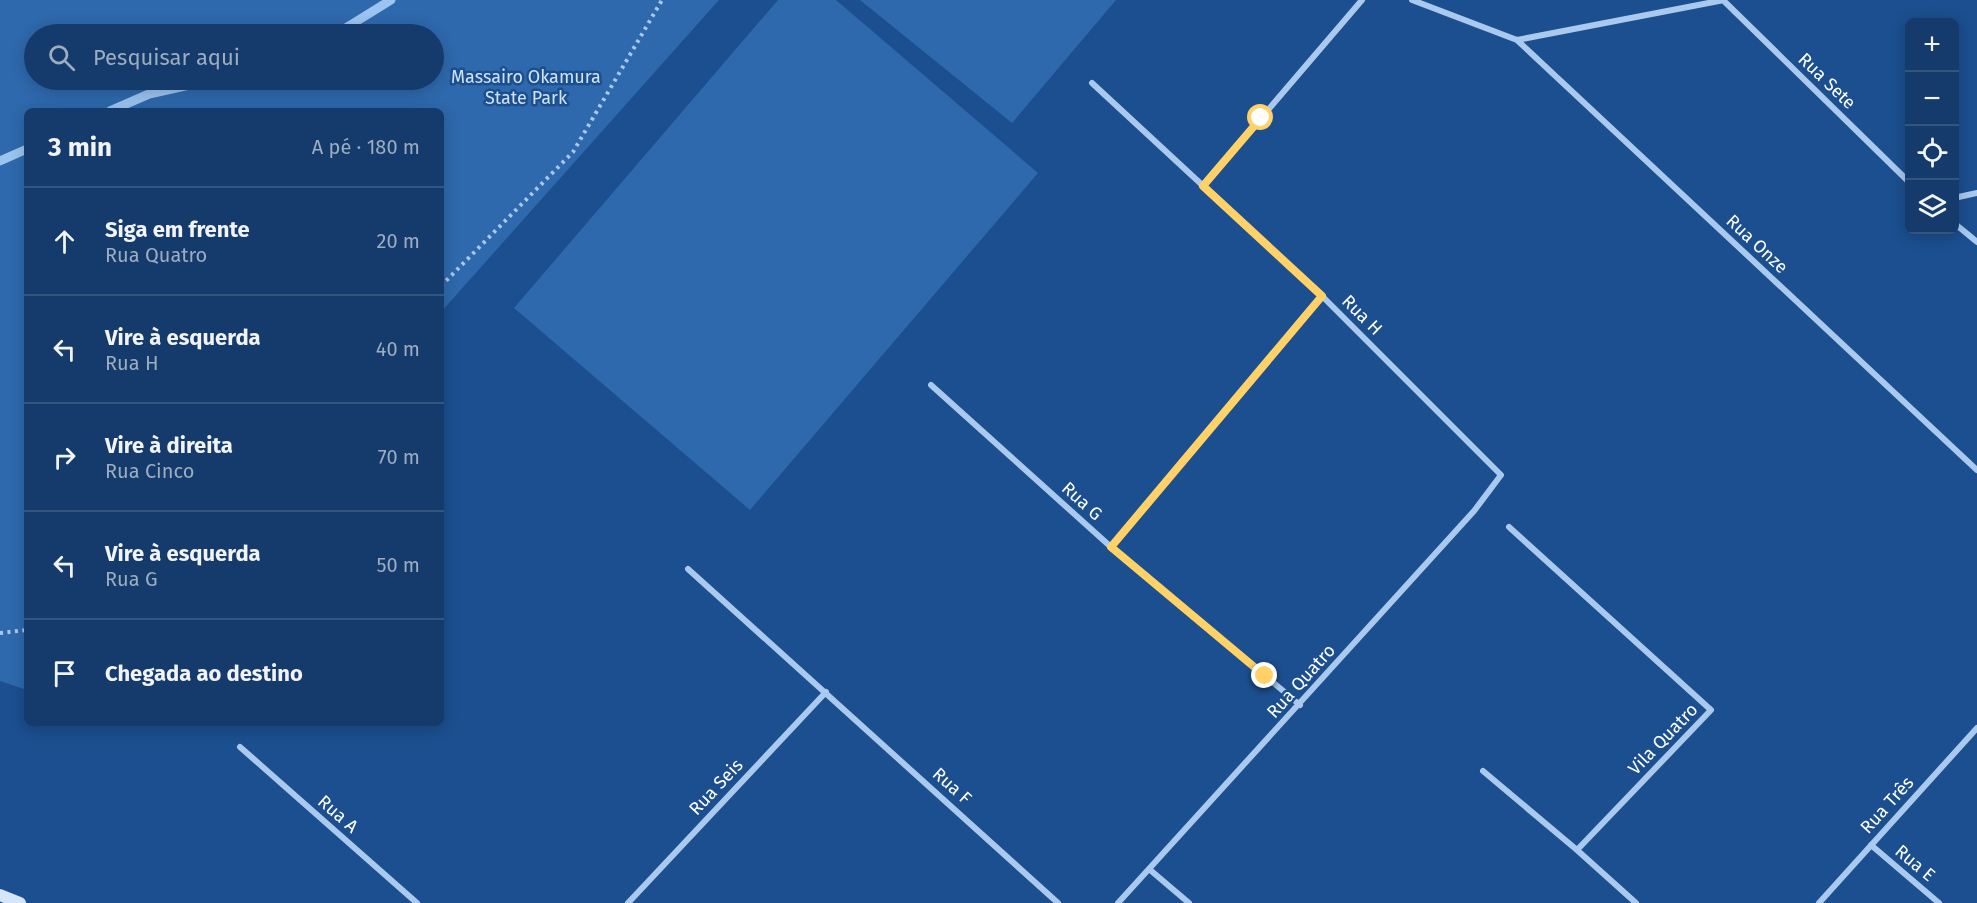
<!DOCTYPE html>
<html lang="pt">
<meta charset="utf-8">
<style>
:root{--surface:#143b6b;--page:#214673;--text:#f1f3f6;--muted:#9dadc1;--line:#33557e}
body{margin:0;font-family:"Fira Sans",sans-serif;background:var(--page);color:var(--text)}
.controls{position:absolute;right:18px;top:18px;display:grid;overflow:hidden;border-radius:9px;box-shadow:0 3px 15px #0003}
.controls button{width:54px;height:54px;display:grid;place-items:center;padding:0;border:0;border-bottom:2px solid var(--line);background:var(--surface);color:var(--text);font:30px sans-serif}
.stop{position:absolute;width:18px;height:18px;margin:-14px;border:4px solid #ffd166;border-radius:50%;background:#fff}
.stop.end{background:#ffd166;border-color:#fff;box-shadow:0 2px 6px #0008}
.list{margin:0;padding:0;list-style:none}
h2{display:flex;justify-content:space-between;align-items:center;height:78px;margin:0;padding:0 24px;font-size:26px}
h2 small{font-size:20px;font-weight:400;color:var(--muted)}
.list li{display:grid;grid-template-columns:39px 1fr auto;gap:18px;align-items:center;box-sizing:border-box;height:108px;padding:0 24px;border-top:2px solid var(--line)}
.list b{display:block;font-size:22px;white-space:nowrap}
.list p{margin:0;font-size:20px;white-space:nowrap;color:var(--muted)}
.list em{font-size:20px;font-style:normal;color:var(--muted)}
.icon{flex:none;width:33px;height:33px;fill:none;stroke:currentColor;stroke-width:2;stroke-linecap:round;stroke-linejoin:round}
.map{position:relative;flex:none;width:1977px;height:903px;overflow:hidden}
.search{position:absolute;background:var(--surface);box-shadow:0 3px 15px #0003;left:24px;top:24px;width:420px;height:66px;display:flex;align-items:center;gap:15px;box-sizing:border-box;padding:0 21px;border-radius:33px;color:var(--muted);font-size:22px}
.panel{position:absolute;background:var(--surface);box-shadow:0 3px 15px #0003;left:24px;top:108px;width:420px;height:618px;border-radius:9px}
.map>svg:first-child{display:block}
</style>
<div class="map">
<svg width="1977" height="903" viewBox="0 0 1977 903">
<rect width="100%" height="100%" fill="#1b4f8f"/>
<path fill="#2e69ad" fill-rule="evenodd" d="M0 0H719L441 312V111H27V690L0 681ZM434 34V80H34V34Z
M778 0H836L1038 173 750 510 514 308Z
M860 0H1116L1012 123Z"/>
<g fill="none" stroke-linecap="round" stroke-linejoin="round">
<path stroke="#9cc4f0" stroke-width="9" d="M336 34 391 0
M110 111 149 94 212 80
M0 161 27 149"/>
<path stroke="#a9c9ee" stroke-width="4" stroke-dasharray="3 4.5" stroke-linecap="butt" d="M441 286 573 152 662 0
M0 633 27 630"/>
<path stroke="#a9c9ee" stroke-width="6" d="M1412 0 1517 40 1724 0
M1723 0 1910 183
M1517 40 1977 470
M1092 83 1322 296 1501 475 1474 511 1118 903
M1203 186 1362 0
M1954 198 1977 193
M1954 223 1977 242
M931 385 1111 547 1300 705
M1509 527 1711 710 1577 850 1636 903
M1111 547 1322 296
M688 569 1058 903
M240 747 417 903
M1483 771 1577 850
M1871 845 1939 903
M1149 869 1189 903
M628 903 826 692
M1819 903 1977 728"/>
<path stroke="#d6e6fa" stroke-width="12" d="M0 895 20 903"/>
</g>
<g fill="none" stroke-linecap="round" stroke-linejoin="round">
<path stroke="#ffd166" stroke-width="8" d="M1261 118 1203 186 1322 296 1111 547 1265 676"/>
</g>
<g text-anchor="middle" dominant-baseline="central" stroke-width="5" stroke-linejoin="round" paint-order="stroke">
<g font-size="18" fill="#cfe3fa" stroke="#1b4f8f">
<text x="526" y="77">Massairo Okamura<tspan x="526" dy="21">State Park</tspan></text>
</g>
<g font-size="18" fill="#fff" stroke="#1b4f8f">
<text transform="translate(1827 81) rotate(44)">Rua Sete</text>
<text transform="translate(1757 244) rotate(43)">Rua Onze</text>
<text transform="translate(1362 315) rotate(45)">Rua H</text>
<text transform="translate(1082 501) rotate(42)">Rua G</text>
<text transform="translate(1301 681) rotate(-48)">Rua Quatro</text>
<text transform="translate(1663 739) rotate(-46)">Vila Quatro</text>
<text transform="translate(952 786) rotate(42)">Rua F</text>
<text transform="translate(716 787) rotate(-47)">Rua Seis</text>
<text transform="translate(1887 805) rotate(-48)">Rua Três</text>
<text transform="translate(338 814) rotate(41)">Rua A</text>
<text transform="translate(1915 863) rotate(40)">Rua E</text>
</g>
</g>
</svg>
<div class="controls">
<button>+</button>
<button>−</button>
<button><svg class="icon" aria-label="locate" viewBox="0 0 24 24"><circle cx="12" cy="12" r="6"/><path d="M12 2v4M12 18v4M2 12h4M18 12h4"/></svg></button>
<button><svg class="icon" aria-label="layers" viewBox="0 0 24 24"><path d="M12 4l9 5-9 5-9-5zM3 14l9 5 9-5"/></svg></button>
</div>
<div class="stop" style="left:1261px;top:118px"></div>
<div class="stop end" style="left:1265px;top:676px"></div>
<div class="search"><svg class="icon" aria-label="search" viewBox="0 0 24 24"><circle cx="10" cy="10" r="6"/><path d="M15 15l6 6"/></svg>Pesquisar aqui</div>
<section class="panel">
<h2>3 min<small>A pé · 180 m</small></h2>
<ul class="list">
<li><svg class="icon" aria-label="ahead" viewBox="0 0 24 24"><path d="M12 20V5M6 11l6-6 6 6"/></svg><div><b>Siga em frente</b><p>Rua Quatro</p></div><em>20 m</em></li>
<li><svg class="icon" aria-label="left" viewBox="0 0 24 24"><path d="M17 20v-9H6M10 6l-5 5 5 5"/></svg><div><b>Vire à esquerda</b><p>Rua H</p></div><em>40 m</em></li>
<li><svg class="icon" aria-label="right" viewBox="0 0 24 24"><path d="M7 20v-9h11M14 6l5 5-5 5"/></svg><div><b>Vire à direita</b><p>Rua Cinco</p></div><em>70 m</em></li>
<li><svg class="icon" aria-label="left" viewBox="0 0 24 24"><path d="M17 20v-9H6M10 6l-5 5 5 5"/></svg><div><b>Vire à esquerda</b><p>Rua G</p></div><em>50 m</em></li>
<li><svg class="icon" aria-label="arrive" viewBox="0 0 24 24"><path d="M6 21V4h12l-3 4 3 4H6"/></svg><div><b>Chegada ao destino</b></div></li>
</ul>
</section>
</div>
